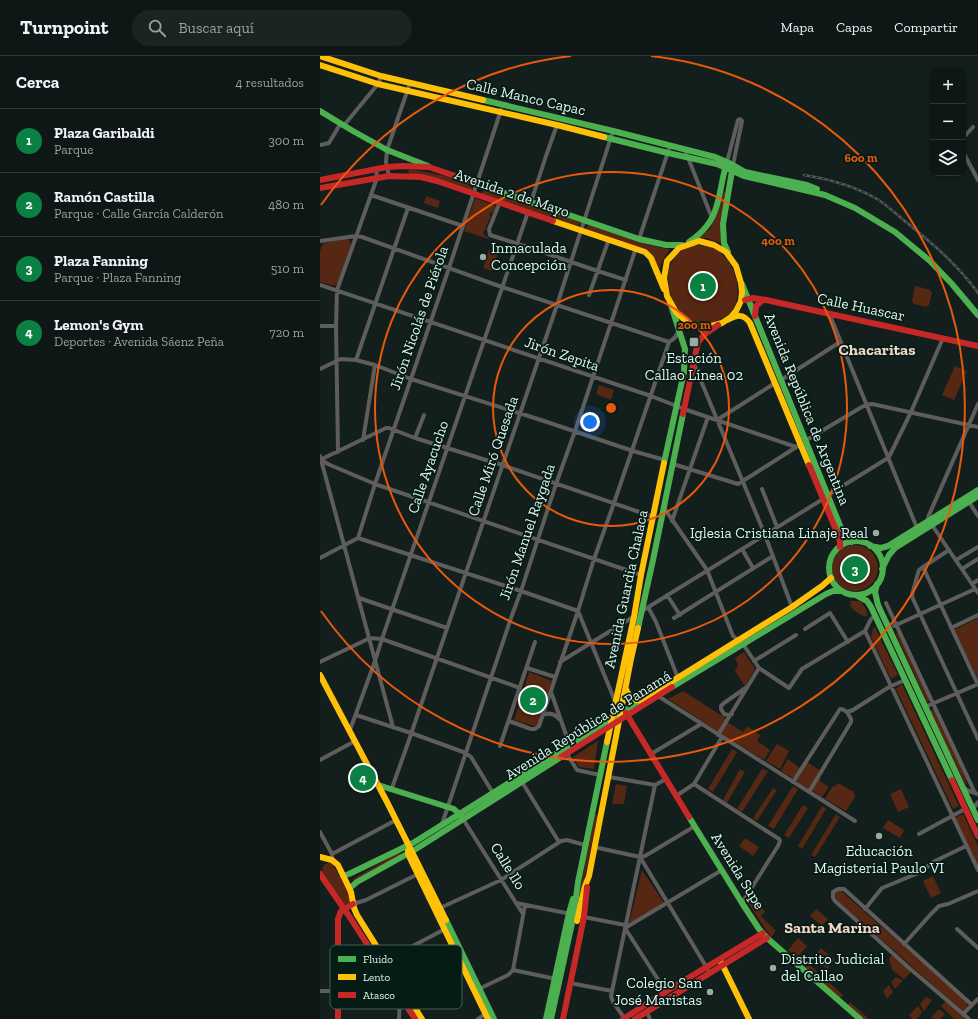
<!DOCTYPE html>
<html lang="es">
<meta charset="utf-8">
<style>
:root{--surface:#0e1715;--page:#1c2422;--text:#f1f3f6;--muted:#9b9fa0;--line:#2e3634;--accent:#0b8043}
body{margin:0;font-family:"Zilla Slab",serif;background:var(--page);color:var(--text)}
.controls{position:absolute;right:12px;top:12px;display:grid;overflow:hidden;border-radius:8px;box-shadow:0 2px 10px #0003}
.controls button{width:36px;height:36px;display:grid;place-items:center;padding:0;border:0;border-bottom:1px solid var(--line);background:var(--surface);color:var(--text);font:20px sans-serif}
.you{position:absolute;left:270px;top:366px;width:14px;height:14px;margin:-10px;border:3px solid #fff;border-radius:50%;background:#1a73e8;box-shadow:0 0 0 6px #1a73e833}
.badge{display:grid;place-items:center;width:26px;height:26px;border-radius:50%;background:var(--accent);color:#fff;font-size:13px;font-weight:700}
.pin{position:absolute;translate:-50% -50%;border:2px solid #fff;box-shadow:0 1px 4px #0006}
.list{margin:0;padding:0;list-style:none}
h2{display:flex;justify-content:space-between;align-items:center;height:52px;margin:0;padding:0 16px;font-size:17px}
h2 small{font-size:13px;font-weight:400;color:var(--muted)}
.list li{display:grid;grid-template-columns:26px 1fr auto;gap:12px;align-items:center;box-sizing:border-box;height:64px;padding:0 16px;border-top:1px solid var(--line)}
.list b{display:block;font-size:15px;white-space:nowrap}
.list p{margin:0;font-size:13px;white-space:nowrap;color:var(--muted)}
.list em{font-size:13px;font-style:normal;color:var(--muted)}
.icon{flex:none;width:22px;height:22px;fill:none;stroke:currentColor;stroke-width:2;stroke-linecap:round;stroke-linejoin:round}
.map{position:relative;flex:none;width:658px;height:963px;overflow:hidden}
header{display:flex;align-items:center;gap:24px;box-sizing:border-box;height:56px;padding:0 20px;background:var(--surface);border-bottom:1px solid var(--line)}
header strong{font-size:19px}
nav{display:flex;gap:22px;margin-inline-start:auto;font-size:14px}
.search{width:280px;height:36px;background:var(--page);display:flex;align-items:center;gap:10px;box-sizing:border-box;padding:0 14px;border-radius:22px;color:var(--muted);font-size:15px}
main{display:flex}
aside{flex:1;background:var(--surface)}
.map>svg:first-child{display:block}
</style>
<header>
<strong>Turnpoint</strong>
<div class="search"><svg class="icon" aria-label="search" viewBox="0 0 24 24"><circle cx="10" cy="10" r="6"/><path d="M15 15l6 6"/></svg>Buscar aquí</div>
<nav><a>Mapa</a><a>Capas</a><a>Compartir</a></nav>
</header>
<main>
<aside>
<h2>Cerca<small>4 resultados</small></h2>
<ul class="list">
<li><span class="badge">1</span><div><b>Plaza Garibaldi</b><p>Parque</p></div><em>300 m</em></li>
<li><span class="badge">2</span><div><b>Ramón Castilla</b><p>Parque · Calle García Calderón</p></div><em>480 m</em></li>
<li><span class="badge">3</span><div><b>Plaza Fanning</b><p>Parque · Plaza Fanning</p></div><em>510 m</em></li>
<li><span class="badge">4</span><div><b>Lemon's Gym</b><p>Deportes · Avenida Sáenz Peña</p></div><em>720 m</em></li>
</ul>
</aside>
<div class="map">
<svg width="658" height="963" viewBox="0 0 658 963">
<rect width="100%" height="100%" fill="#131f1c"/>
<path fill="#562712" d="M89 113C102 115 146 122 153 133L151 135 88 119Z
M163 134 260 166 258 172 161 138Z
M402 135 406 136 401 187 386 182H379L390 173 398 157Z
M106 140 120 145 118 152 104 147Z
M155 142 176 150 173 156 169 158 171 161 169 163V164L168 165V167H167V168L166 169 167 171H165L166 173 163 176 165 180 168 181 169 183 144 175Z
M269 169 329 189 342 192 350 193C345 200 340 208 339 218 336 209 334 200 327 194L268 175 265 173 266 171Z
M27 183 30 185 31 189 17 228 14 230 0 226V196C1 192 1 190 4 187Z
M377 189C383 190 389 190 395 193 415 204 426 239 410 257 405 261 400 264 394 266 355 280 322 200 377 189Z
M169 194 178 197 172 215 163 212Z
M596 230 610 234 612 237 609 249 606 251 594 248 592 245 595 231Z
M635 310 647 315 634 344 622 339Z
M279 329 294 334 291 344 276 338Z
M512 512a23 23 0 1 1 46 0a23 23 0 1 1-46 0Z
M530 545H540C544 550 548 553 547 561L541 559 531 552Z
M658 562V623L634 574Z
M555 571 578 619 571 623 551 581 553 572Z
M578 576 610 645 607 646 576 578Z
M424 596 435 613 425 630 415 615 418 609 415 602Z
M209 616 232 625 217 671 194 664Z
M582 628 639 750 633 753 576 633Z
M363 635 407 663 399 676 348 643Z
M614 653 641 710 647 728 646 729 610 655Z
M407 666 423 676 427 670 440 679 437 685 450 694 444 704 401 678Z
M278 685 274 713 259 711 253 701Z
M457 688 469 695 460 713 446 705Z
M412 693 417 696 393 736 388 733Z
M468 703 480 712 474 723 461 715Z
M487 706 501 715 489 733 475 724Z
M420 713 425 716 407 747 403 744Z
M442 713 448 715 422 756 417 753Z
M500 720V725L509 731 502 741 491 734Z
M518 727 534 736 535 741 526 755 505 743 512 731 515 730Z
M296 728 307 730 304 748H292Z
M473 730 478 733 454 773 448 770Z
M453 732 457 734 437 765 433 762Z
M581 733 589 751 578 756 570 738Z
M483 749 488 752 469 782 464 779Z
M502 750 506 753 482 793 478 790Z
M275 758 278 759 265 819 259 841 263 819Z
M516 758 520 761 495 801 491 799Z
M643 758 658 790V810L635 762Z
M568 764 584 774 580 782 563 772Z
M425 782 439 791 433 800 419 790Z
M80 796 81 799 36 826H33V823Z
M8 807H12L32 843 31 845 27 849 24 848 2 816 3 811 5 808Z
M322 814 344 847 309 867Z
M613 820 621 837 611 842 603 825Z
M518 835H521L648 947 646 952 642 955 517 844 515 840V838Z
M432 843 445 855 441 860 456 875 451 881 428 847Z
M496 853 508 863 502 870 490 860Z
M478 882 487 890 477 902 468 894Z
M501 892 515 904 507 913 493 901Z
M573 898 592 915 584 923 572 914 569 902Z
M489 908 523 939 520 943 485 912Z
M576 921 583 924 575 933 571 926Z
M569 929 573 936 567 943 563 935Z
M606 941 612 944 604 955 600 948Z
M626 945 645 961 643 963H634L621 950Z
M530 946 549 963H541L527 950Z
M598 950 602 956 597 963H592L589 959Z
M619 953 625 958 620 963H615L611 961Z"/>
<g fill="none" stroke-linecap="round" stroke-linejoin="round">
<path stroke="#5f5d5c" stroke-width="4" d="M643 82 653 71
M0 89 9 87 19 70 25 68 58 28 61 20
M365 94 392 162
M643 96 658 124
M407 106 418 64 420 63 422 65 413 109
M69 120 66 106 67 94 90 27
M51 139 143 170
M180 146 169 173 170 179C216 193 260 210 306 224
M211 146 226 100 237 69
M319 183 350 90
M0 185 36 180 42 181 182 231 349 286
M0 229 331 340 364 353 476 391
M269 239 289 183
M509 257 597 472
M0 270H16
M349 286C354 283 358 280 358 274
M36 304 88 152
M374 308 445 479 472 551
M0 313 21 303 36 304 55 309 91 323 221 364 313 395 345 404
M461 324 520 286
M658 348 609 459 608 462 612 469 658 537
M397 364 455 327
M95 382 104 359
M43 384 55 309
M485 385 540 352 546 349 552 348 658 371
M18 396 16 270 17 234 57 122 56 113
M0 400 73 671
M0 404 66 372H69L95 382 182 409 334 461
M1 404 10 409 55 428 321 519
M353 408 418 428 478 390
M442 433 457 471
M508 439 568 402 570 399 591 356 623 282
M649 446 658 460
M344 452 387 514 413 580 423 588 439 612
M352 465 388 361
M38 482 55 428 129 212 181 54
M38 482 201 535 258 555
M422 493 433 512
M629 494 603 511 599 514 598 517 592 539 593 543 658 683
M0 502 38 482
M636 504 658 491
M603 511 658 629
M642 513 658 503
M652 528 658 524
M347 539 360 559
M39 542 127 572
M566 547 655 737
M328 551 336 566 358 622
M258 555 295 645
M322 555 503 443
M555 560 551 563 545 575 658 814
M354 562 453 500
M574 570 655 533
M631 572 658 559
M485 573 510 557 528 586
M434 605 476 579
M0 606 50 582 62 583 200 632
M240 606 313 561
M207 612 235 621
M231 636 250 690
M338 640 535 765
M605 651 658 628
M412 658 408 659 404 658 401 653V650L404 647 427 631
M36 659 91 677 146 697 151 701 173 737
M223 659C230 656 235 658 239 663
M189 665 211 673H215L219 670 258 555 274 503 294 447 349 286
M30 674 55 605 62 583 208 156
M398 679 439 612 469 632 482 613 545 575
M180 690 215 586
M247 698 257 714 280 719
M331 698 381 668
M0 704 35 685
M289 721 335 729 346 723
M202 726 239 786
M473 726 520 653H522L527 656 533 654 569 631 585 624
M374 728 459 783 460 785 458 790 422 847
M72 732 88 687 237 249 293 75
M644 732 649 735 658 738
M489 736 531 666V663L527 656
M356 740 374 728 402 681
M653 753 658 746
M143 763 196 847 251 858
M122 768 191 562 201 535 236 428 255 375 316 192
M0 776 12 798V801
M599 778 645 753
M274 791 320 801 325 800 375 770
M12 798 76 764
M320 801 390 917
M196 847 203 858
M33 848 46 844 100 817
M120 852 181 824 241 785 247 784 265 789
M545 853 562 832 596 818 604 814 611 807 646 790
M264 861 305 869
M637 873 658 892
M584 888 611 858 619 850 628 848 658 835
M64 905 127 872
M193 914 205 849
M250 927 292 935
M159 933 188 919 193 914 236 923
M0 935H71L78 934
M346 936 305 872 402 814
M327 956 330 963
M643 958 658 943
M79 963 80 939
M158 963 167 957
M305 963 293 946 291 940 335 729
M649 963 588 911 515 845 513 842V836L518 833H524L652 949"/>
<path stroke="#4caf50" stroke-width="6" d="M163 44 293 75 395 101 407 106
M0 55 33 75 67 94 108 110
M284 81 348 97 397 108 424 120 505 139 535 152 575 176 610 205 632 228 658 259
M413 109 425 116 487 129 497 133
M161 129 319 183 346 189H362
M369 186C381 178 392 166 396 152 401 137 402 121 407 106L413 109 403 168 404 187 408 196
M422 228 521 472 532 486
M344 407 364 316 365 293 350 246
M509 512a27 27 0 1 1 54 0a27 27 0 1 1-54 0Z
M550 490 561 492 568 490 658 434
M562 513 569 499 575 492 658 440
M557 528 555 536 558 549 658 764
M536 539 547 545 551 551 632 724
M318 572 333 504 363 358
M352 631 506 538 513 535H522
M58 729 134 753 141 760
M369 761 422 847 439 873 447 882 540 963
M23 820 29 818 93 787 325 642
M30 832 37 826 96 793 241 701
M126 864 174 963
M226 963 249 857 253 843
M231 963 254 858 258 826 287 686"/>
<path stroke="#ffc107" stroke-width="6" d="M0 0 61 20 163 44
M0 9 58 28 237 69 284 81
M233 165 325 196 331 202 344 233
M379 185 394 189 406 196 416 210 421 227 422 236 421 245 416 255 411 261 402 267 384 272 368 267 356 256 347 240 344 222 347 205 359 192Z
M407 264C417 259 423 257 430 267L489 409
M0 619 67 746 126 864
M306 633C309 641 313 646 322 644
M325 642 472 551 502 530 511 522
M287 686 314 561 321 519 344 407
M88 795V798L168 963
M0 801 12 804 18 809 31 836 34 852 37 859 102 963
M257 865 265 830 269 820 311 603 318 572
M401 906 429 963"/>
<path stroke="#c62828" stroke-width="6" d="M0 124 67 111 83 110 109 111 161 129
M0 132 69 120 101 121 117 125 233 165
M425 244 433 242 446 244 658 290
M435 260 436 250 443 244
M363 358 378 286 385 278 398 269
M489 409 516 474 520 486V491
M306 657 369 761
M241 701 352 631
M632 724 658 780
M0 818 31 863 95 963
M18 963V863L21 855 33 848
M243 963 264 861 267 831
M303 963 350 933 443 877
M315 963 447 882"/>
<defs>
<path id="rail" d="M484 119C508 123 535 130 557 143 567 149 576 158 586 166 612 187 638 209 658 237"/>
</defs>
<use href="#rail" stroke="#565a58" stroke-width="2.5"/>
<use href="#rail" stroke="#041c15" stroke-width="1" stroke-dasharray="3" stroke-linecap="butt"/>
</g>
<g fill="none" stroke="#e8590c" stroke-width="2">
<circle cx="291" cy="352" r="118"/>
<circle cx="291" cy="352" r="236"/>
<path d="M1 149A354 354 0 0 1 251 0M331 0A354 354 0 1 1 1 555"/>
</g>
<g fill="#9ba9a4" stroke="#041c15" stroke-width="1.5">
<circle cx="163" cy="201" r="4"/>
<rect x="369" y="281" width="10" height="10" rx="2"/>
<circle cx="556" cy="477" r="4"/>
<circle cx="559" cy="780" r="4"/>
<circle cx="453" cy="912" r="4"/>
<circle cx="390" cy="936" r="4"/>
</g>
<g text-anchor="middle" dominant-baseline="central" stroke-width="3.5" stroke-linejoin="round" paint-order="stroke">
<g font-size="15" fill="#e4f3ed" stroke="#041c15">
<text transform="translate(206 41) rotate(13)">Calle Manco Capac</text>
<text transform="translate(192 137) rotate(19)">Avenida 2 de Mayo</text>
<text transform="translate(541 251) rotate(12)">Calle Huascar</text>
<text transform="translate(99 262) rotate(-71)">Jirón Nicolás de Piérola</text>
<text transform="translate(242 298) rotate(19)">Jirón Zepita</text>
<text transform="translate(487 353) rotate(68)">Avenida República de Argentina</text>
<text transform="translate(173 400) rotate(-71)">Calle Miró Quesada</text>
<text transform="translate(108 411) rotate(-71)">Calle Ayacucho</text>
<text transform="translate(207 476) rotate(-71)">Jirón Manuel Raygada</text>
<text transform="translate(306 533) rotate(-78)">Avenida Guardia Chalaca</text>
<text transform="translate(268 669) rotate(-32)">Avenida República de Panamá</text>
<text transform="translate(188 810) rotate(58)">Calle Ilo</text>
<text transform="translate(418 815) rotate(58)">Avenida Supe</text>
</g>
<g font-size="15" fill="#e4f3ed" stroke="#041c15" text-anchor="start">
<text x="171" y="192">Inmaculada<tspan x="171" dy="17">Concepción</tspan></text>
<text x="374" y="302" text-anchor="middle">Estación<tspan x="374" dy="17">Callao Línea 02</tspan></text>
<text x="548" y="477" text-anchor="end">Iglesia Cristiana Linaje Real</text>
<text x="559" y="795" text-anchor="middle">Educación<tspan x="559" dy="17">Magisterial Paulo VI</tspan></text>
<text x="461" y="903">Distrito Judicial<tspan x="461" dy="17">del Callao</tspan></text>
<text x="382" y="927" text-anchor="end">Colegio San<tspan x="382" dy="17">José Maristas</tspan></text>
</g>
<g font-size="16" font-weight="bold" fill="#f6d6c9" stroke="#041c15">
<text x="557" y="293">Chacaritas</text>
<text x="512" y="871">Santa Marina</text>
</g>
</g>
<rect x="10" y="889" width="132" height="64" rx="6" fill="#041c15" stroke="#475c56" stroke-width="1"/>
<rect x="18" y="900" width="18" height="6" fill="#4caf50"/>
<rect x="18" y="918" width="18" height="6" fill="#ffc107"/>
<rect x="18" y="936" width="18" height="6" fill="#c62828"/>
<g font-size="11" fill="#e4f3ed">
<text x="43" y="907">Fluido</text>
<text x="43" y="925">Lento</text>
<text x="43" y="943">Atasco</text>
</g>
<circle cx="291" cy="352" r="6" fill="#e8590c" stroke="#041c15" stroke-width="2"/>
<g font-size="12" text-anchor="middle" font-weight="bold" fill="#e8590c" stroke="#041c15" stroke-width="3.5" stroke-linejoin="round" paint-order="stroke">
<text x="541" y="106">600 m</text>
<text x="458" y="189">400 m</text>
<text x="374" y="273">200 m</text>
</g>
</svg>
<div class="controls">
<button>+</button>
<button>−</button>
<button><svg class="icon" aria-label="layers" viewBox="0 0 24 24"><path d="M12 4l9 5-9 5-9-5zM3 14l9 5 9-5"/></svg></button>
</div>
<div class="you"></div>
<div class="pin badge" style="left:383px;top:230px">1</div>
<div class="pin badge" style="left:213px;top:644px">2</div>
<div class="pin badge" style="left:535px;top:513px">3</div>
<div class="pin badge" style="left:43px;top:722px">4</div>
</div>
</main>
